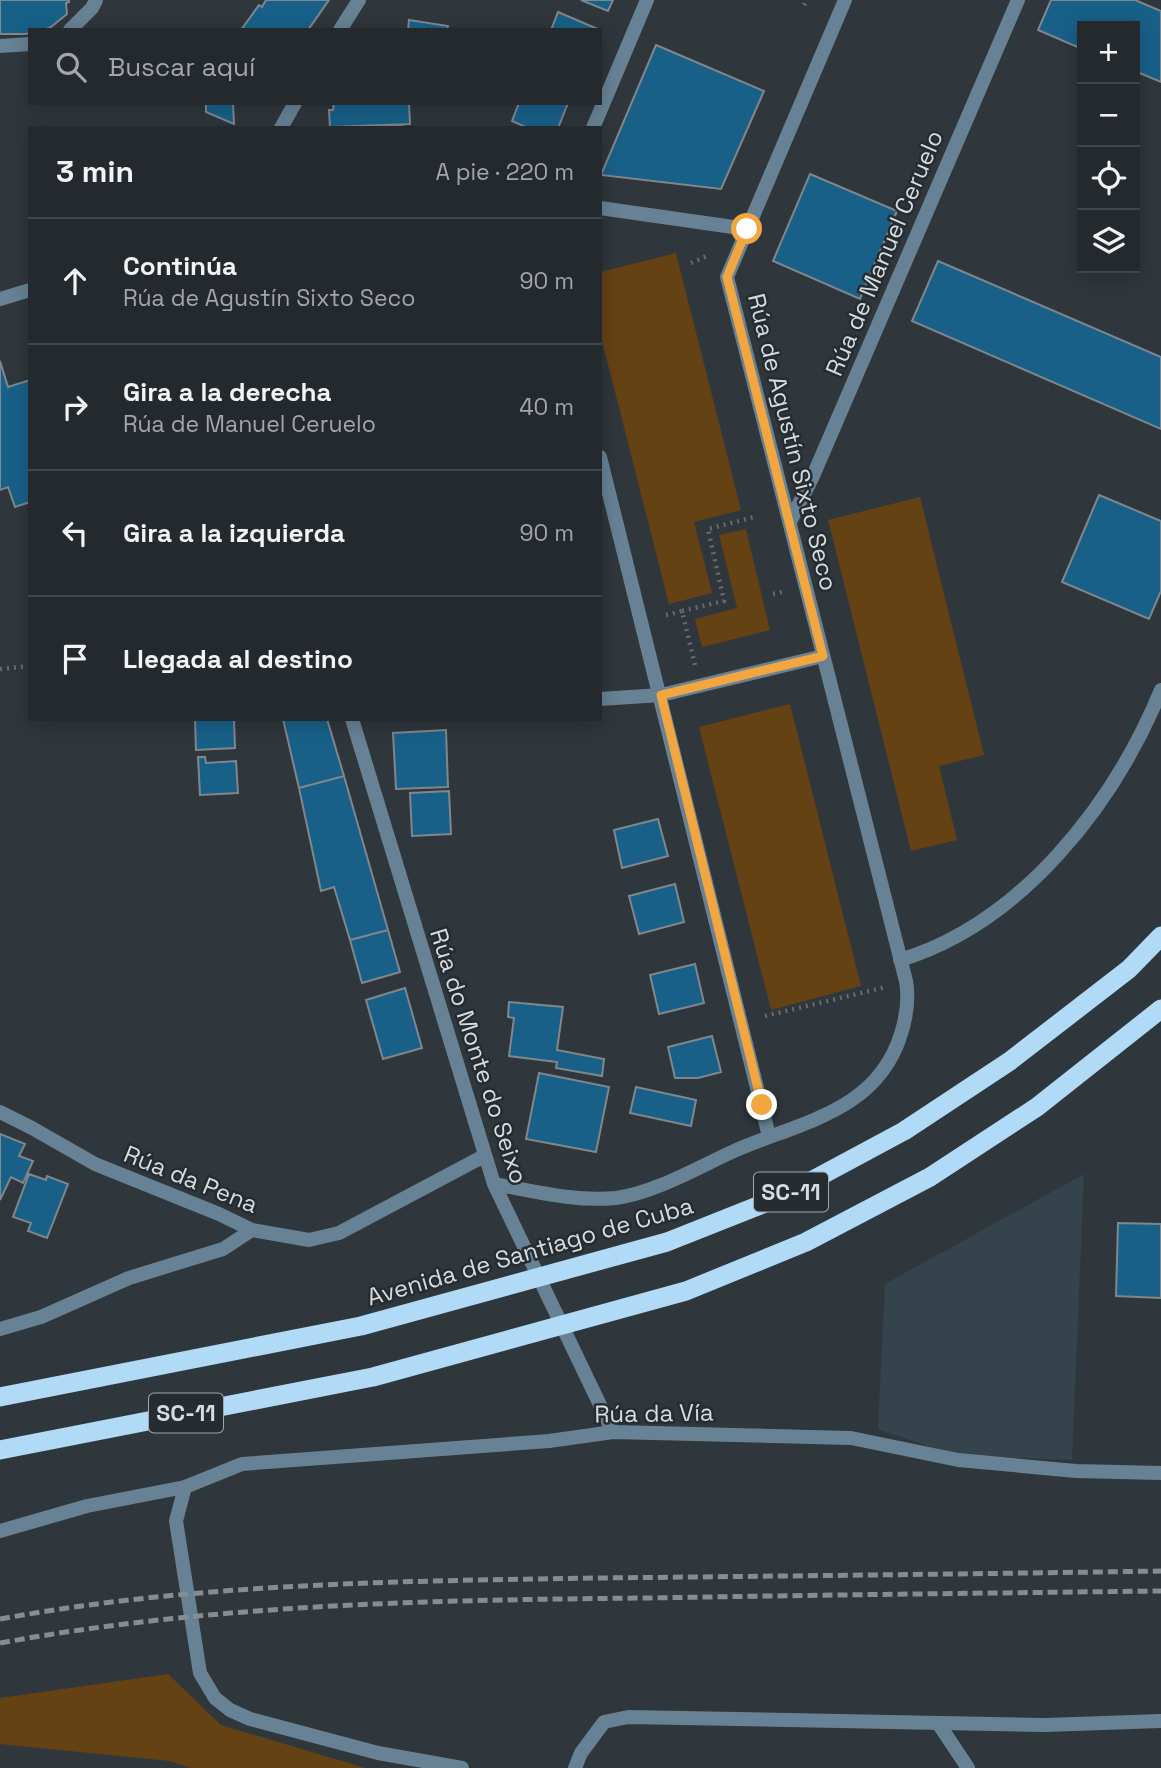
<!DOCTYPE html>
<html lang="es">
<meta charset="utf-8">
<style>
:root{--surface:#23292d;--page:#2f3539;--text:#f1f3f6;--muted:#a3a6aa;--line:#404549}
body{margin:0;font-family:"Space Grotesk",sans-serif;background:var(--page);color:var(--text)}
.controls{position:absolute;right:21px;top:21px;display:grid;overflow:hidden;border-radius:0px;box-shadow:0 4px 18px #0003}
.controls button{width:63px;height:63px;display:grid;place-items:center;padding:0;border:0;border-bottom:2px solid var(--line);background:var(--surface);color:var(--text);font:35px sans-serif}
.stop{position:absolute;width:21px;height:21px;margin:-16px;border:5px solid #f1a63f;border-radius:50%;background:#fff}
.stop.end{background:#f1a63f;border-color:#fff;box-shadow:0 2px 7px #0008}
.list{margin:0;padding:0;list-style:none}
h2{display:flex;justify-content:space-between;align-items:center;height:91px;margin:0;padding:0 28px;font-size:30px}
h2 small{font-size:23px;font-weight:400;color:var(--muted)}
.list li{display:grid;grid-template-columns:46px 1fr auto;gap:21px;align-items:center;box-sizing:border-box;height:126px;padding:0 28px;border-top:2px solid var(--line)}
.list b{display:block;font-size:26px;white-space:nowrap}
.list p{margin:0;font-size:23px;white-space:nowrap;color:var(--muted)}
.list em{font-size:23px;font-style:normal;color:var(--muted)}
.icon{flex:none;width:38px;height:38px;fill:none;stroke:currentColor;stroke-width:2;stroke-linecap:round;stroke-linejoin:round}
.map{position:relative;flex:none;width:1161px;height:1768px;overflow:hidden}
.search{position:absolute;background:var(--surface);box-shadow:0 4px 18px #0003;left:28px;top:28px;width:574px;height:77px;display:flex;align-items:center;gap:18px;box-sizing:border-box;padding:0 24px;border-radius:0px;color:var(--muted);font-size:26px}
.panel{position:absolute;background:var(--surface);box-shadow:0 4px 18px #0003;left:28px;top:126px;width:574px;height:595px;border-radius:0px}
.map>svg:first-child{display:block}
</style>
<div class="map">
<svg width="1161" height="1768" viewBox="0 0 1161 1768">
<rect width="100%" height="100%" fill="#2f373c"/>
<path fill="#35434c" d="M1084 1174 1072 1460 954 1455 878 1429 885 1284Z"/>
<path fill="#644214" d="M676 253 741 510 694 522 712 593 669 604 600 333V272Z
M920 497 984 755 939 766 957 840 911 851 828 520Z
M746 529 770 630 702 647 695 619 737 608 719 535Z
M790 704 861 986 771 1010 699 727Z
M168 1674 221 1725 365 1768H190L170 1761 0 1744V1698Z"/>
<path fill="#186088" stroke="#7f878d" stroke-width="2" d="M0 0H69V2L66 3 67 14 51 27 44 30H30V33L26 34H0Z
M266 0H329L308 30H241L259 5 262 7Z
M581 0H613L608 11Z
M1051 0H1135L1161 11V82L1135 71V26H1082V49L1038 30Z
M558 12 600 30H551Z
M409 20 448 26 447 30H408Z
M656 45 764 91 721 189 601 175Z
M206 103H233L234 124 206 112Z
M334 103H409L410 124 330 127 329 110H333Z
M519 103H568L558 128H528L512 121Z
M403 125V128L334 127Z
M810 174 897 211 860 299 773 261Z
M938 261 1161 357V429L912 321Z
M0 361 8 387 30 380V502L15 507 8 487 0 490Z
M1099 495 1161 521V591L1149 619 1062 582Z
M195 719H234L235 748 196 750Z
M283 719H327L344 776 299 788Z
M446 730 448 787 396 789 393 733Z
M198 757H205L206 763 236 761 238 793 200 795Z
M344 776 388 930 350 940 334 887 321 891 299 788Z
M449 791 451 834 412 836 410 793Z
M658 819 668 856 622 868 614 830Z
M675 884 684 922 639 934 629 896Z
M388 930 400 972 362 983 350 940Z
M695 964 704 1003 659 1014 650 975Z
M405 988 422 1048 383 1059 366 1000Z
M509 1002 563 1007 557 1050 604 1059 602 1076 556 1068 557 1062 509 1056 514 1018 508 1017Z
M712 1036 721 1072 698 1078H675L668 1047Z
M539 1073 609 1087 596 1152 526 1139Z
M636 1087 696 1100 691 1126 630 1113Z
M0 1134 25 1144 19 1156 33 1161 23 1183 11 1177 0 1200Z
M29 1174 46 1180 47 1176 68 1184 47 1238 28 1231 31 1223 13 1217Z
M1118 1223 1161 1224V1298L1116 1296Z"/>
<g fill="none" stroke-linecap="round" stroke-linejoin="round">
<path stroke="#656c71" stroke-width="4.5" stroke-dasharray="2 5" stroke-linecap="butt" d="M804 5 807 0
M691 263 707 256
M773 594 786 591
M682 611 724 601 708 529 754 517
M666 615 682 611 695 665
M0 669 30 666
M765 1016 886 987"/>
<path stroke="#678294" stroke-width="14" d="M70 30 92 8 96 0
M0 46 30 44
M0 1531 87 1506 185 1487
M938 1723 968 1768"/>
<path stroke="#678294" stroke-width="14" d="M900 960C1022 923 1114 804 1161 690"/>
<path stroke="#678294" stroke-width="14" d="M340 30 359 0
M281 128 295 103
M593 128 647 0
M600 208 747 229
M0 299 30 290
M600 457 769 1136
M790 522 813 476 1018 0
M600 699 661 695 823 656
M352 719 494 1184 613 1432
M0 1112 32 1128 95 1164 219 1214 252 1230 309 1240 339 1233 484 1156
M494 1184C533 1191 576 1202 616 1198 654 1193 699 1167 734 1151 800 1122 877 1112 901 1034 906 1018 909 998 906 981L727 277 845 0
M0 1329 41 1317 129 1278 223 1249 252 1230
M462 1768 378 1753 250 1719 230 1710 215 1698 200 1673 176 1521 185 1487 242 1464 549 1441 613 1432 851 1438 958 1460 1076 1471 1161 1473
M575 1768 581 1753 604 1722 628 1717 1045 1725 1161 1721"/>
<path stroke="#b0daf6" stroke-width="19" d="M0 1397 361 1326 667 1242 783 1196 904 1131 1010 1061 1129 969 1161 936
M0 1450 373 1377 686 1291 806 1242 930 1177 1037 1107 1161 1009"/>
<path stroke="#868c90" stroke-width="5" stroke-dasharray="10 5" stroke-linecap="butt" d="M0 1619C197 1583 400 1581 600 1578 787 1576 974 1574 1161 1571
M0 1643C214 1604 430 1600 647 1598 818 1595 990 1593 1161 1591"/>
</g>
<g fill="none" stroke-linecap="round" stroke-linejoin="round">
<path stroke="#f1a63f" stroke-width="9" d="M747 229 727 277 823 656 661 695 762 1105"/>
</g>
<g text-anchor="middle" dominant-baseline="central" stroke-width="5" stroke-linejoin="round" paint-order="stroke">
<g fill="#252d32" stroke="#a2a8ab" stroke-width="2">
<rect x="754" y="1172.5" width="74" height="39" rx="5"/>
<rect x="149" y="1393.5" width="74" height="39" rx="5"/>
</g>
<g font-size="23" font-weight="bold" fill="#d7dcdf">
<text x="791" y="1192">SC-11</text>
<text x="186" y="1413">SC-11</text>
</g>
<g font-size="24" fill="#d7dcdf" stroke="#252d32">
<text transform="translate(884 253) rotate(-67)">Rúa de Manuel Ceruelo</text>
<text transform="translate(793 442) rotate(76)">Rúa de Agustín Sixto Seco</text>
<text transform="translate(479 1056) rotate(72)">Rúa do Monte do Seixo</text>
<text transform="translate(191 1179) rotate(22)">Rúa da Pena</text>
<text transform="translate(530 1251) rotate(-16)">Avenida de Santiago de Cuba</text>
<text transform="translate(654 1413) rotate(-1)">Rúa da Vía</text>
</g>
</g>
</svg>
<div class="controls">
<button>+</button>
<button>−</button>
<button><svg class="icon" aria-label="locate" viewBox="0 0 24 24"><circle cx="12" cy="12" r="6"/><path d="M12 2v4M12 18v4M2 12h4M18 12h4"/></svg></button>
<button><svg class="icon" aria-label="layers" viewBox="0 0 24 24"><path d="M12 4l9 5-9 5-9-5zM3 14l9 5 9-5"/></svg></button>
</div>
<div class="stop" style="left:747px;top:229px"></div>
<div class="stop end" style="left:762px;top:1105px"></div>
<div class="search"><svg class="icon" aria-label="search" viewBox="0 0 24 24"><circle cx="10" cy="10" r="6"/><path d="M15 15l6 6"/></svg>Buscar aquí</div>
<section class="panel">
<h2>3 min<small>A pie · 220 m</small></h2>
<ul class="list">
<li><svg class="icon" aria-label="ahead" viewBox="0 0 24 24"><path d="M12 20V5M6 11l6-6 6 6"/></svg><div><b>Continúa</b><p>Rúa de Agustín Sixto Seco</p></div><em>90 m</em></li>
<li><svg class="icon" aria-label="right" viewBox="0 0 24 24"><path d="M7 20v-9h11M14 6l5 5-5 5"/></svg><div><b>Gira a la derecha</b><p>Rúa de Manuel Ceruelo</p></div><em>40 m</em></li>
<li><svg class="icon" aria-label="left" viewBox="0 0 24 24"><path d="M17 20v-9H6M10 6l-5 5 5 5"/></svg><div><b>Gira a la izquierda</b></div><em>90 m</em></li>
<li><svg class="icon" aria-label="arrive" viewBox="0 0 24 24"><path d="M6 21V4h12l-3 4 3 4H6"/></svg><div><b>Llegada al destino</b></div></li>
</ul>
</section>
</div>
